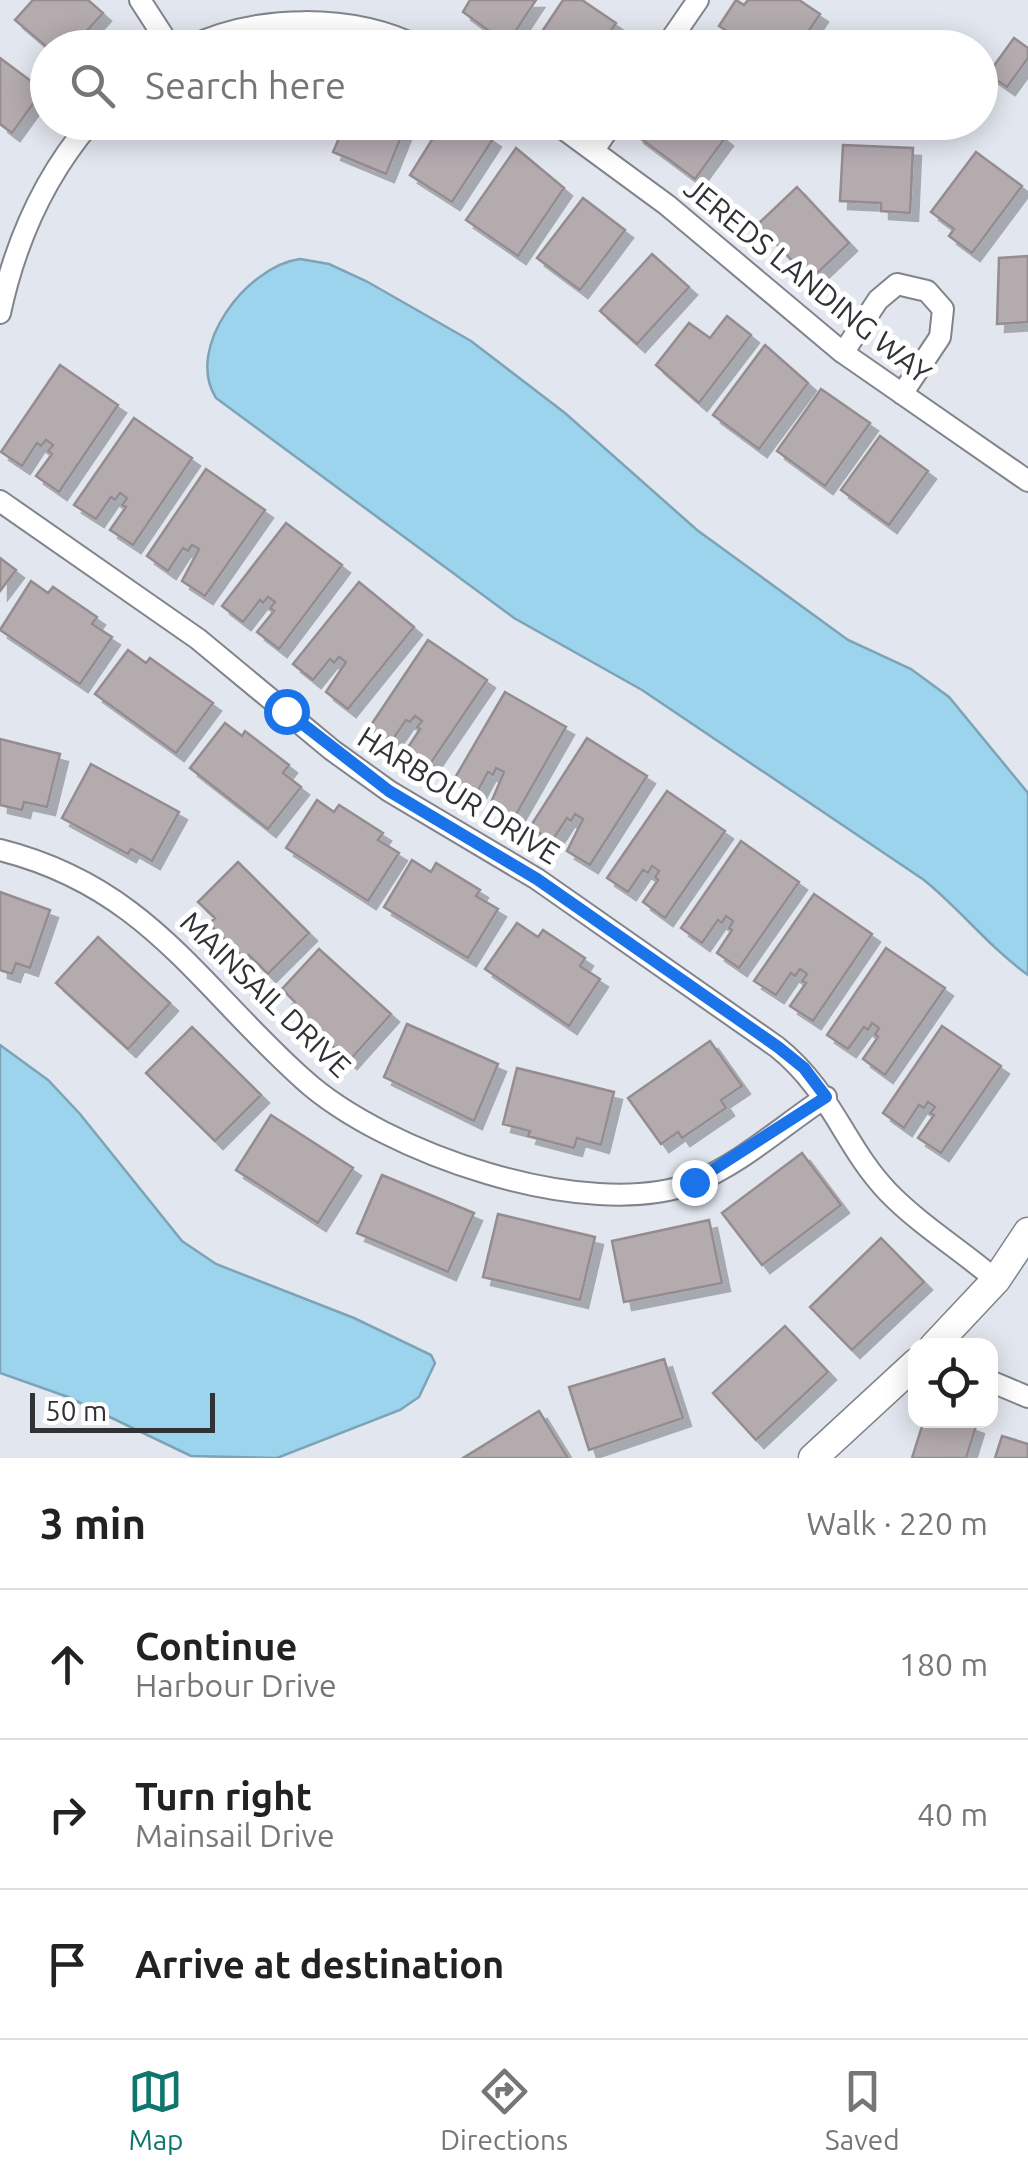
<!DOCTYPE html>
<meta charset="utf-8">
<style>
:root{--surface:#fff;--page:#f2f2f2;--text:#222;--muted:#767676;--line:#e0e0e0;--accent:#0f766e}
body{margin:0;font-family:Ubuntu,sans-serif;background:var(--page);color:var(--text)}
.controls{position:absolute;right:30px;bottom:30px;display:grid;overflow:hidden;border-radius:20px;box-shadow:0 5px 25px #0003}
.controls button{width:90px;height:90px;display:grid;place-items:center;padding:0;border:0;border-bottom:2px solid var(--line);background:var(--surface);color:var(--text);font:50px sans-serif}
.scale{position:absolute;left:30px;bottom:25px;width:185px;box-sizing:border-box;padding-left:10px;border:5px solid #313236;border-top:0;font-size:28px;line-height:35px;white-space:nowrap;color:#313236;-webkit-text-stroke:8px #fff;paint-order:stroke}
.stop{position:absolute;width:30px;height:30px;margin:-22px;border:8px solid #1a73e8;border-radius:50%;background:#fff}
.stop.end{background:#1a73e8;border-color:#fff;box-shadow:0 2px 10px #0008}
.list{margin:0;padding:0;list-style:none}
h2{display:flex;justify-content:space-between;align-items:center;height:130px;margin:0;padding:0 40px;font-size:42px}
h2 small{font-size:32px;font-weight:400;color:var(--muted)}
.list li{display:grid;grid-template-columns:65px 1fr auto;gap:30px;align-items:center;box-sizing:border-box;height:150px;padding:0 40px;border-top:2px solid var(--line)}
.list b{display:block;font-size:38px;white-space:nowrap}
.list p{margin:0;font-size:32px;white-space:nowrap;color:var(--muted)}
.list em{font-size:32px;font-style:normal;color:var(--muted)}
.icon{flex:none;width:55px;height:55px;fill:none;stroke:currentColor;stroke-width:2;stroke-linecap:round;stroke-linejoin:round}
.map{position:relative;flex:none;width:1028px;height:1458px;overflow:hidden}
.search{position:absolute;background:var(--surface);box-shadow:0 5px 25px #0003;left:30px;right:30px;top:30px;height:110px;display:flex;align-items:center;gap:25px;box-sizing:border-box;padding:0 35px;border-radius:55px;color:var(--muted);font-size:38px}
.sheet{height:580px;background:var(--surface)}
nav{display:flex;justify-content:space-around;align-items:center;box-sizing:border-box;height:140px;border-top:2px solid var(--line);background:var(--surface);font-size:28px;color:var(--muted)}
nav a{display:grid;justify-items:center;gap:5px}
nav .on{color:var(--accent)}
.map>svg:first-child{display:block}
</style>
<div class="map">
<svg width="1028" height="1458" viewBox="0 0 1028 1458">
<defs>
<filter id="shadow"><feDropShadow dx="8" dy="8" stdDeviation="0" flood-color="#0004"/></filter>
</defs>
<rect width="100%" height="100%" fill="#e2e6ee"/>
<path fill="#9dd4ed" stroke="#7da3b6" stroke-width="2.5" d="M300 259 329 264 366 281 471 341 565 413 697 530 848 640 911 669 949 697 1028 793V975C989 947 961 910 924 880L642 690 514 618 216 398C184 348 247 266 300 259Z
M0 1045 48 1080 80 1114 182 1241 216 1264 354 1318 431 1355 435 1363 419 1397 400 1410 277 1458 191 1456 68 1397 0 1373Z"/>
<path fill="#b4abaf" stroke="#958c90" stroke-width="2.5" filter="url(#shadow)" d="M33 0H88L103 13 85 33 94 41 89 48H48L15 20Z
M470 0H536L507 44 463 12Z
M563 0H582L616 23 600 48H531Z
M736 0 744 5 748 0H799L820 14 804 38 816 45 752 48 719 26Z
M1014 38 1028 48V58L1007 87 988 74Z
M0 58 43 90 12 133 0 124Z
M346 122H407L386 174 333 152Z
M443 122H468L493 139 452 202 410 175Z
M645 122H704L725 138 695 179 636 135Z
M843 145 913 148 910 213 881 211V203L840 201Z
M516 148 564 188 518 256 466 220Z
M976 152 1022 186 972 253 949 236 954 229 931 212Z
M797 187 849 243 810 280 758 224Z
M583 198 625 230 580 290 537 258Z
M652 254 689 287 637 344 600 311Z
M1028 256V322L997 324 999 258Z
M727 316 751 335 699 403 656 365 689 323 710 338Z
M765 345 808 383 759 449 713 415Z
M60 365 118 405 59 492 36 476 52 454 48 451 53 445 46 440 41 446 37 443 22 466 1 452Z
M821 389 870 423 825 486 777 451Z
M134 418 192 458 133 545 110 530 126 507 122 505 127 498 120 493 115 500 111 497 96 519 74 505Z
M880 436 928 471 889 525 841 490Z
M206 469 265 510 205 596 182 581 199 549 192 545 188 551 183 548 168 571 147 556Z
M286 523 342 565 279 649 257 632 274 611 270 608 275 602 268 597 263 603 260 600 243 622 222 606Z
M0 558 16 570 0 591Z
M31 581 48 593 53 587 97 617 92 624 112 637 80 684 0 630Z
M359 582 414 627 348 709 326 692 346 662 339 657 334 663 330 659 313 680 293 664Z
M428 640 487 680 428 767 405 752 420 729 417 727 422 721 415 716 410 722 406 720 391 742 369 728Z
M128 650 146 663 150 658 213 703 176 753 95 694Z
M505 692 566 727 514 818 490 805 504 772 496 768 493 775 488 772 475 796 452 783Z
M225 723 242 736 245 731 289 765 283 773 301 787 268 829 190 768Z
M587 738 647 776 590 865 567 851 583 819 575 814 571 821 567 818 552 841 530 827Z
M0 739 60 754 47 807 24 802 22 810 0 805Z
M91 764 179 812 152 861 131 849 128 854 62 818Z
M667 791 725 831 665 918 643 902 658 880 655 877 659 871 652 866 648 873 643 870 628 892 607 878Z
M317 800 334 812 339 805 383 833 378 840 399 853 368 901 286 848Z
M741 841 799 882 739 968 717 953 732 930 729 928 733 921 726 916 722 923 718 920 702 943 681 928Z
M412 860 431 872 436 863 480 890 476 896 498 909 468 958 384 907Z
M238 862 309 933 268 974 249 955 245 959 209 924 215 918 198 902Z
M0 892 50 910 30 968 16 963 12 974 0 970Z
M814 894 872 934 813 1021 790 1006 806 983 802 981 807 974 800 969 795 976 791 973 776 995 754 981Z
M517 923 538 937 543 930 585 958 580 966 600 979 569 1026 485 969Z
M98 937 170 1003 128 1049 56 983Z
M886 948 945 988 885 1075 863 1059 878 1037 875 1034 879 1028 872 1023 868 1030 864 1027 848 1049 827 1035Z
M319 949 391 1014 349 1061 290 1008 295 1002 282 989Z
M407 1024 498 1064 474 1121 384 1077Z
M942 1026 1001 1066 941 1153 918 1138 934 1115 930 1113 935 1107 928 1102 924 1108 919 1105 904 1128 883 1113Z
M192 1027 261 1095 215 1141 146 1073Z
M710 1041 742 1086 721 1100 726 1108 682 1138 678 1132 661 1144 628 1098Z
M517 1068 614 1092 601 1145 577 1138 574 1148 528 1136 530 1131 503 1124Z
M271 1115 353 1168 318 1223 236 1170Z
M802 1153 841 1205 762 1265 722 1213Z
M382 1175 474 1213 448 1272 357 1233Z
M498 1214 595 1237 580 1300 483 1277Z
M709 1220 722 1283 624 1302 612 1241Z
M881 1238 924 1282 852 1350 810 1307Z
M785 1326 828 1372 756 1440 713 1393Z
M664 1359 683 1418 589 1450 569 1387Z
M539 1411 568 1458H463Z
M924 1420H960L976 1426 966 1458H912Z
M1002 1436 1028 1444V1458H995Z"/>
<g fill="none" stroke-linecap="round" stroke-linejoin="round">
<defs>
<path id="street" d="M140 0 171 48
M187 48C257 14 352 13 421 48
M665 48 698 0
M554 122 667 205 842 352 1028 481
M594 150 613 122
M0 313C15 243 44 177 91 122
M843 353 878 300 897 284 927 291 943 309 940 337 902 394
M0 501 198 639 332 750 389 791 537 879 777 1047C832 1091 844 1146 888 1192 920 1225 961 1250 996 1280
M0 850C147 887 198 985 303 1079 384 1153 587 1223 693 1183 741 1164 783 1125 826 1097
M990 1381 1028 1397"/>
<path id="secondary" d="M934 1346 996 1280 1028 1232
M813 1458 916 1363"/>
</defs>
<use href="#street" stroke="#81848c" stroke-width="24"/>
<use href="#secondary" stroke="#81848c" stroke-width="31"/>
<use href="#street" stroke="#fff" stroke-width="20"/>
<use href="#secondary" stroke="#fff" stroke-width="28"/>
</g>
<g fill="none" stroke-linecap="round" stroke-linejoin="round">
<path stroke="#1a73e8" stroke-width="12" d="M286 711 389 791 537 879 778 1047 804 1068 826 1097 694 1182"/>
</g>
<g text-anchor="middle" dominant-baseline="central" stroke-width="10" stroke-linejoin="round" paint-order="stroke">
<g font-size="30" fill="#313236" stroke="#fff">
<text transform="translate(808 280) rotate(39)">JEREDS LANDING WAY</text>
<text transform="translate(459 795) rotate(32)">HARBOUR DRIVE</text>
<text transform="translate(266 994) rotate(44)">MAINSAIL DRIVE</text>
</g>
</g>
</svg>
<div class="controls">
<button><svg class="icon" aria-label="locate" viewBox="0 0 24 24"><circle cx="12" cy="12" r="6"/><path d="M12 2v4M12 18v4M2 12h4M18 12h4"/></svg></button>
</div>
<div class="scale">50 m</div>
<div class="stop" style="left:286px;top:711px"></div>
<div class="stop end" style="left:694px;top:1182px"></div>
<div class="search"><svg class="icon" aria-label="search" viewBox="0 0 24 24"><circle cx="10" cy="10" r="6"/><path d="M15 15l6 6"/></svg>Search here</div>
</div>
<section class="sheet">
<h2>3 min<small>Walk · 220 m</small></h2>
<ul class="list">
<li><svg class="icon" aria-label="ahead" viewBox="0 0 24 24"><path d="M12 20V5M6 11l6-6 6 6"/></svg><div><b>Continue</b><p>Harbour Drive</p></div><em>180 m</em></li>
<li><svg class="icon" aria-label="right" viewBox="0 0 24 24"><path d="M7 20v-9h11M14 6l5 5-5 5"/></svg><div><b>Turn right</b><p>Mainsail Drive</p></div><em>40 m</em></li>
<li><svg class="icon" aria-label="arrive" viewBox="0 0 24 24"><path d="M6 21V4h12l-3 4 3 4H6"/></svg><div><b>Arrive at destination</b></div></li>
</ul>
</section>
<nav>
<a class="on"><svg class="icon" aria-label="map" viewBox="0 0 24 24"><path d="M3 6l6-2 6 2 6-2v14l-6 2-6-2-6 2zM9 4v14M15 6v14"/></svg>Map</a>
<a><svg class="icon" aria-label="directions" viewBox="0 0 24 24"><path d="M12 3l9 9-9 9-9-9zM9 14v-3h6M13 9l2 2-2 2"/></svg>Directions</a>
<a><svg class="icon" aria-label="saved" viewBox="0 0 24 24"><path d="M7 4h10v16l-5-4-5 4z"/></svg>Saved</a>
</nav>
